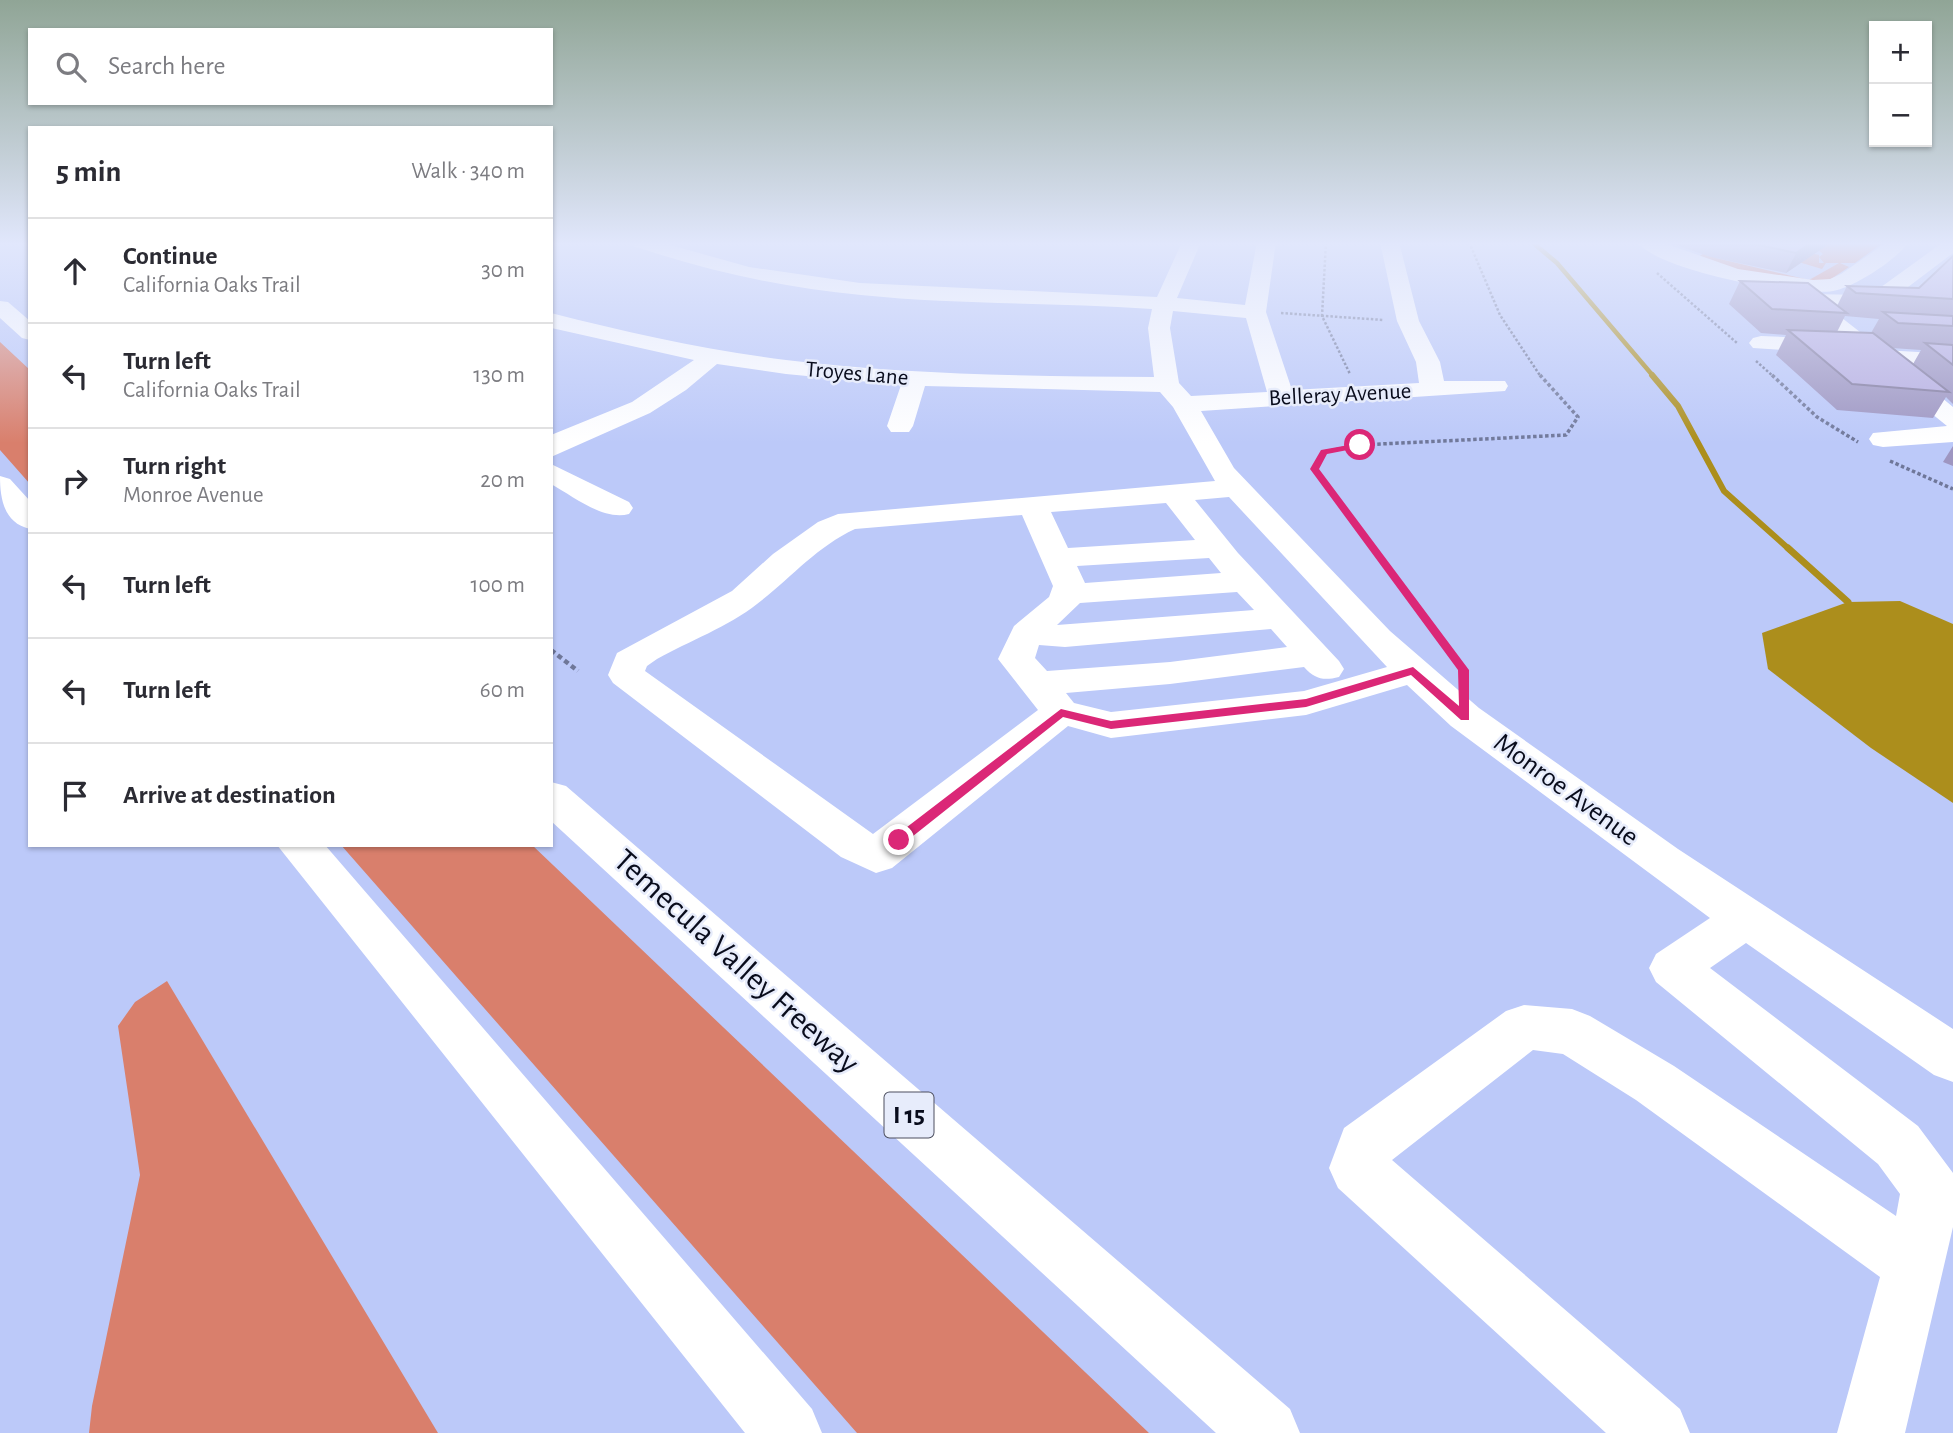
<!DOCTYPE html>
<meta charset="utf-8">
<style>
:root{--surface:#fff;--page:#f2f2f3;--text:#2b2b33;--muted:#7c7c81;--line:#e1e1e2}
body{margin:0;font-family:"Alegreya Sans",sans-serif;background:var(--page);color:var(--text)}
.controls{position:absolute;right:21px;top:21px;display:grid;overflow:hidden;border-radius:0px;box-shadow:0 2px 5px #0004}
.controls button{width:63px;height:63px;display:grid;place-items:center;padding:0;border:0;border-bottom:2px solid var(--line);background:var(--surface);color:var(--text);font:35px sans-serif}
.stop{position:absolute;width:21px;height:21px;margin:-16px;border:5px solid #db2777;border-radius:50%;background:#fff}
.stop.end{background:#db2777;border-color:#fff;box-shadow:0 2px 7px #0008}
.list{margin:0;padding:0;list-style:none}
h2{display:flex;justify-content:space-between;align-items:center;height:91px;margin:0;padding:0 28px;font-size:30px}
h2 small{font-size:23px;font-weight:400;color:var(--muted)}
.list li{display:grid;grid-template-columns:46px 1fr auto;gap:21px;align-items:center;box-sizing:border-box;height:105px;padding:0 28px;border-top:2px solid var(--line)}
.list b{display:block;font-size:26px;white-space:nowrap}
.list p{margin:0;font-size:23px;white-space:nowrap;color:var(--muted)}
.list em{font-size:23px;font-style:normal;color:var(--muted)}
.icon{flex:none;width:38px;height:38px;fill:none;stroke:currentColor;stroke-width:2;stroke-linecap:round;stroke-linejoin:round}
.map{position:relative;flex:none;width:1953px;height:1433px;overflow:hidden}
.search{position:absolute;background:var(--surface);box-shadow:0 2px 5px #0004;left:28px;top:28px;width:525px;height:77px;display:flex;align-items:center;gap:18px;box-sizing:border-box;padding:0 24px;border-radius:0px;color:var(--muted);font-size:26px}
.panel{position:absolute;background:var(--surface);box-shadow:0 2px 5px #0004;left:28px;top:126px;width:525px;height:721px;border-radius:0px}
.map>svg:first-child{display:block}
</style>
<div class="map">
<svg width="1953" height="1433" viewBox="0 0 1953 1433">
<rect width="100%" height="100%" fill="#bcc9f9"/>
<path fill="#d97f6c" d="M1809 242H1884L1855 263H1840L1849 267 1828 281 1780 280 1693 260 1708 251 1716 258 1809 280 1839 263H1826L1822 269 1785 258 1811 253 1819 255V263H1824L1819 257 1823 254Z
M0 342 30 370V484L0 450Z
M341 845H532L1149 1433H857Z
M167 981 438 1433H89L92 1406 140 1175 118 1026 135 1002Z"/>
<path fill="#ac8e1c" d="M1900 601 1953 624V803L1871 748 1768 669 1762 633 1848 602Z"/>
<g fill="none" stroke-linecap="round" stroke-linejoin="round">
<path stroke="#ac8e1c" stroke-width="4.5" d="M1532 242 1557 263 1654 377"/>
<path stroke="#ac8e1c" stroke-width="6" d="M1652 375 1678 406 1724 491 1790 550"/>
<path stroke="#ac8e1c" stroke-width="7" d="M1788 548 1848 602"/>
<path stroke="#6f7799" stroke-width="2.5" stroke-dasharray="2.5 2" stroke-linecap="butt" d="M1326 242 1322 316 1350 374
M1469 242 1500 315 1541 377
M1657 273 1737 343
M1281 313 1384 320
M1756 361 1774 377"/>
<path stroke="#6f7799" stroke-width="3.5" stroke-dasharray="3.5 2.5" stroke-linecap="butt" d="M1772 375 1817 417 1858 442
M1890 461 1953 489
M1375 550 1315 469 1324 452 1360 445 1566 435 1578 417 1540 375"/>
<path stroke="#6f7799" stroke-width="4.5" stroke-dasharray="5 3.5" stroke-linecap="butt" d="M1374 548 1463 670 1464 678
M551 650 578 671"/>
<path fill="#fff" fill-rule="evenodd" d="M631 242H660L749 267 860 283 1157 297 1182 242H1201L1177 298 1245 305 1257 242H1276L1266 312 1292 390 1419 383 1416 362 1397 321 1380 242H1399L1419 321 1440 362 1444 381H1505L1508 386 1505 391 1201 411 1234 468 1390 631 1479 708 1678 849 1953 1029V1082L1934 1075 1746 943 1710 968 1918 1126 1953 1173V1227L1905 1433H1837L1880 1277 1636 1100 1563 1054 1533 1050 1392 1160 1680 1409 1690 1433H1606L1338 1188 1329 1168 1344 1128 1506 1011 1524 1005 1572 1009 1590 1016 1674 1066 1896 1216 1900 1194 1878 1164 1656 982 1649 968 1656 954 1710 918 1451 726 1407 685 1306 715 1111 738 1068 726 892 868 876 873 841 857 613 683 608 675 617 653 732 591 773 554 818 522 838 514 1215 481 1173 407 1160 392 925 386 913 426 909 432H891L887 426 901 385 786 374 717 364 686 390 650 413 551 457V435L632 402 694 360 556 329 551 328V313C629 333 707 350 786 360 908 375 1031 376 1154 377L1148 328 1152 309C1055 302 958 305 861 295 783 288 708 271 633 246ZM1173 311 1246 318 1267 392 1191 396 1179 383 1170 328ZM1229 497 1387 667 1304 691 1111 712 1074 703 1066 693 1170 684 1304 667C1315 679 1323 681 1339 677L1344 669 1339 661 1238 553 1195 500ZM1166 503 1195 540 1068 548 1051 512ZM1022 515 1053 586 1049 597 1014 626 998 659 1038 710 873 834 645 671 647 666 657 659C689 641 728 627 757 604 790 579 816 547 855 529ZM1209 558 1221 573 1085 583 1077 566ZM1237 592 1254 610 1057 625 1080 603ZM1271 629 1287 647 1170 662 1047 671 1035 658 1039 645 1065 647Z
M1637 242H1661L1738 269 1813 280 1830 279 1841 274 1887 242H1909C1896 260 1855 287 1833 291 1796 297 1659 271 1637 242Z
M1953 242V253L1883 306 1828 307 1883 350 1953 354V368L1869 362 1795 300 1806 294 1870 295 1942 243Z
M1761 336 1832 339 1840 341 1844 346 1840 351 1832 353 1753 348 1749 343 1753 338Z
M1898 367 1907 369 1953 407V442L1883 447 1873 445 1869 439 1873 433 1947 426 1889 379 1886 374 1889 369Z
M551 464 629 502 633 508 629 514C603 521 573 496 551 484Z"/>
<path fill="#fff" fill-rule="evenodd" d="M0 301 8 302 30 321V340L22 338 0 318Z
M0 476 10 479 30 501V529C4 523 0 499 0 476Z
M551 782 566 786 1290 1409 1300 1433H1216L551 821Z
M277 845H325L812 1409 822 1433H745Z"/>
</g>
<path fill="#9e96c1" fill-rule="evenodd" d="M1667 242H1827L1826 246 1786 273 1711 257Z
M1953 256V404L1946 397 1933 418 1837 410 1776 355 1786 335 1761 333 1729 304 1740 281 1837 306 1847 286 1919 288ZM1845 316 1879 319 1871 333 1837 332ZM1892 348 1921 350 1913 364Z
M1953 446V466L1943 462Z"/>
<path fill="#817a9d" d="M1812 242H1827L1826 246 1786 273 1796 253Z"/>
<path fill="#b8afe0" stroke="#817a9d" stroke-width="2" d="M1745 242H1812L1796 253Z
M1953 256V299L1856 293 1847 286 1919 288Z
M1740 281 1808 283 1847 313 1772 309Z
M1883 312 1953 316V326L1898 323Z
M1788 330 1873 333 1949 392 1852 384Z
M1925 343 1953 345V365Z"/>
<linearGradient id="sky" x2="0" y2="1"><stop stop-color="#90a596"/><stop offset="0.55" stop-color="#e1e7fc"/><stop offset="1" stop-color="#e1e7fc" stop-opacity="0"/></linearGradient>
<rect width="1953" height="443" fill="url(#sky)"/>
<path fill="#db2777" d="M1360 443 1363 447 1327 454 1319 469 1469 670V720H1461L1411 675 1306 707 1111 729 1063 717 903 844H894V837L1061 709 1111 721 1306 699 1413 667 1459 706 1458 670 1310 469 1321 450Z"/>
<g text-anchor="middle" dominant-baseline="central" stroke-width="5" stroke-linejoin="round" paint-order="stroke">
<g font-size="23" fill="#090c1c" stroke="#e7ecfb">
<text transform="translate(857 374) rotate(5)">Troyes Lane</text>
<text transform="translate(1340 395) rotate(-3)">Belleray Avenue</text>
</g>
<rect fill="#e7ecfb" stroke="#4c4f5f" stroke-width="2" x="884.5" y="1092.5" width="49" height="45" rx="5"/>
<g font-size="26" font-weight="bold" fill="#090c1c">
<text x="909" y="1115">I 15</text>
</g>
<g font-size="28" fill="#090c1c" stroke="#e7ecfb">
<text transform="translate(1566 790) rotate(36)">Monroe Avenue</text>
</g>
<g font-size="33" fill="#090c1c" stroke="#e7ecfb">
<text transform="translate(736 962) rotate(42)">Temecula Valley Freeway</text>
</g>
</g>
</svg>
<div class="controls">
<button>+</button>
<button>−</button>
</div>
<div class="stop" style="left:1360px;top:445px"></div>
<div class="stop end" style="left:899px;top:840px"></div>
<div class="search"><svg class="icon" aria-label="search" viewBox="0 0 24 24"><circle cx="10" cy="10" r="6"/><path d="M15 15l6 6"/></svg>Search here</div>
<section class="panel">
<h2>5 min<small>Walk · 340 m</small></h2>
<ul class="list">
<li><svg class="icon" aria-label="ahead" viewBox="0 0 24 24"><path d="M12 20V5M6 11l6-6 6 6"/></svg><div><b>Continue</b><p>California Oaks Trail</p></div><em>30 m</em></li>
<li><svg class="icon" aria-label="left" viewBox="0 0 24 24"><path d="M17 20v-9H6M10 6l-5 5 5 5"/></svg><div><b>Turn left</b><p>California Oaks Trail</p></div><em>130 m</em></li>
<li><svg class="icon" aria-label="right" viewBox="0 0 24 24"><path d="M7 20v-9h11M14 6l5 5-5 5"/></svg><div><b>Turn right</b><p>Monroe Avenue</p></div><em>20 m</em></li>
<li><svg class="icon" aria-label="left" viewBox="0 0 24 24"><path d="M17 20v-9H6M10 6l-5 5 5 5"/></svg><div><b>Turn left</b></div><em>100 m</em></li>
<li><svg class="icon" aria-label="left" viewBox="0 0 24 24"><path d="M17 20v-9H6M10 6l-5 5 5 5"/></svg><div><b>Turn left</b></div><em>60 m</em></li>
<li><svg class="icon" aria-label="arrive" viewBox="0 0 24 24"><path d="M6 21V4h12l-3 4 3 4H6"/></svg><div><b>Arrive at destination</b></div></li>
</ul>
</section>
</div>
